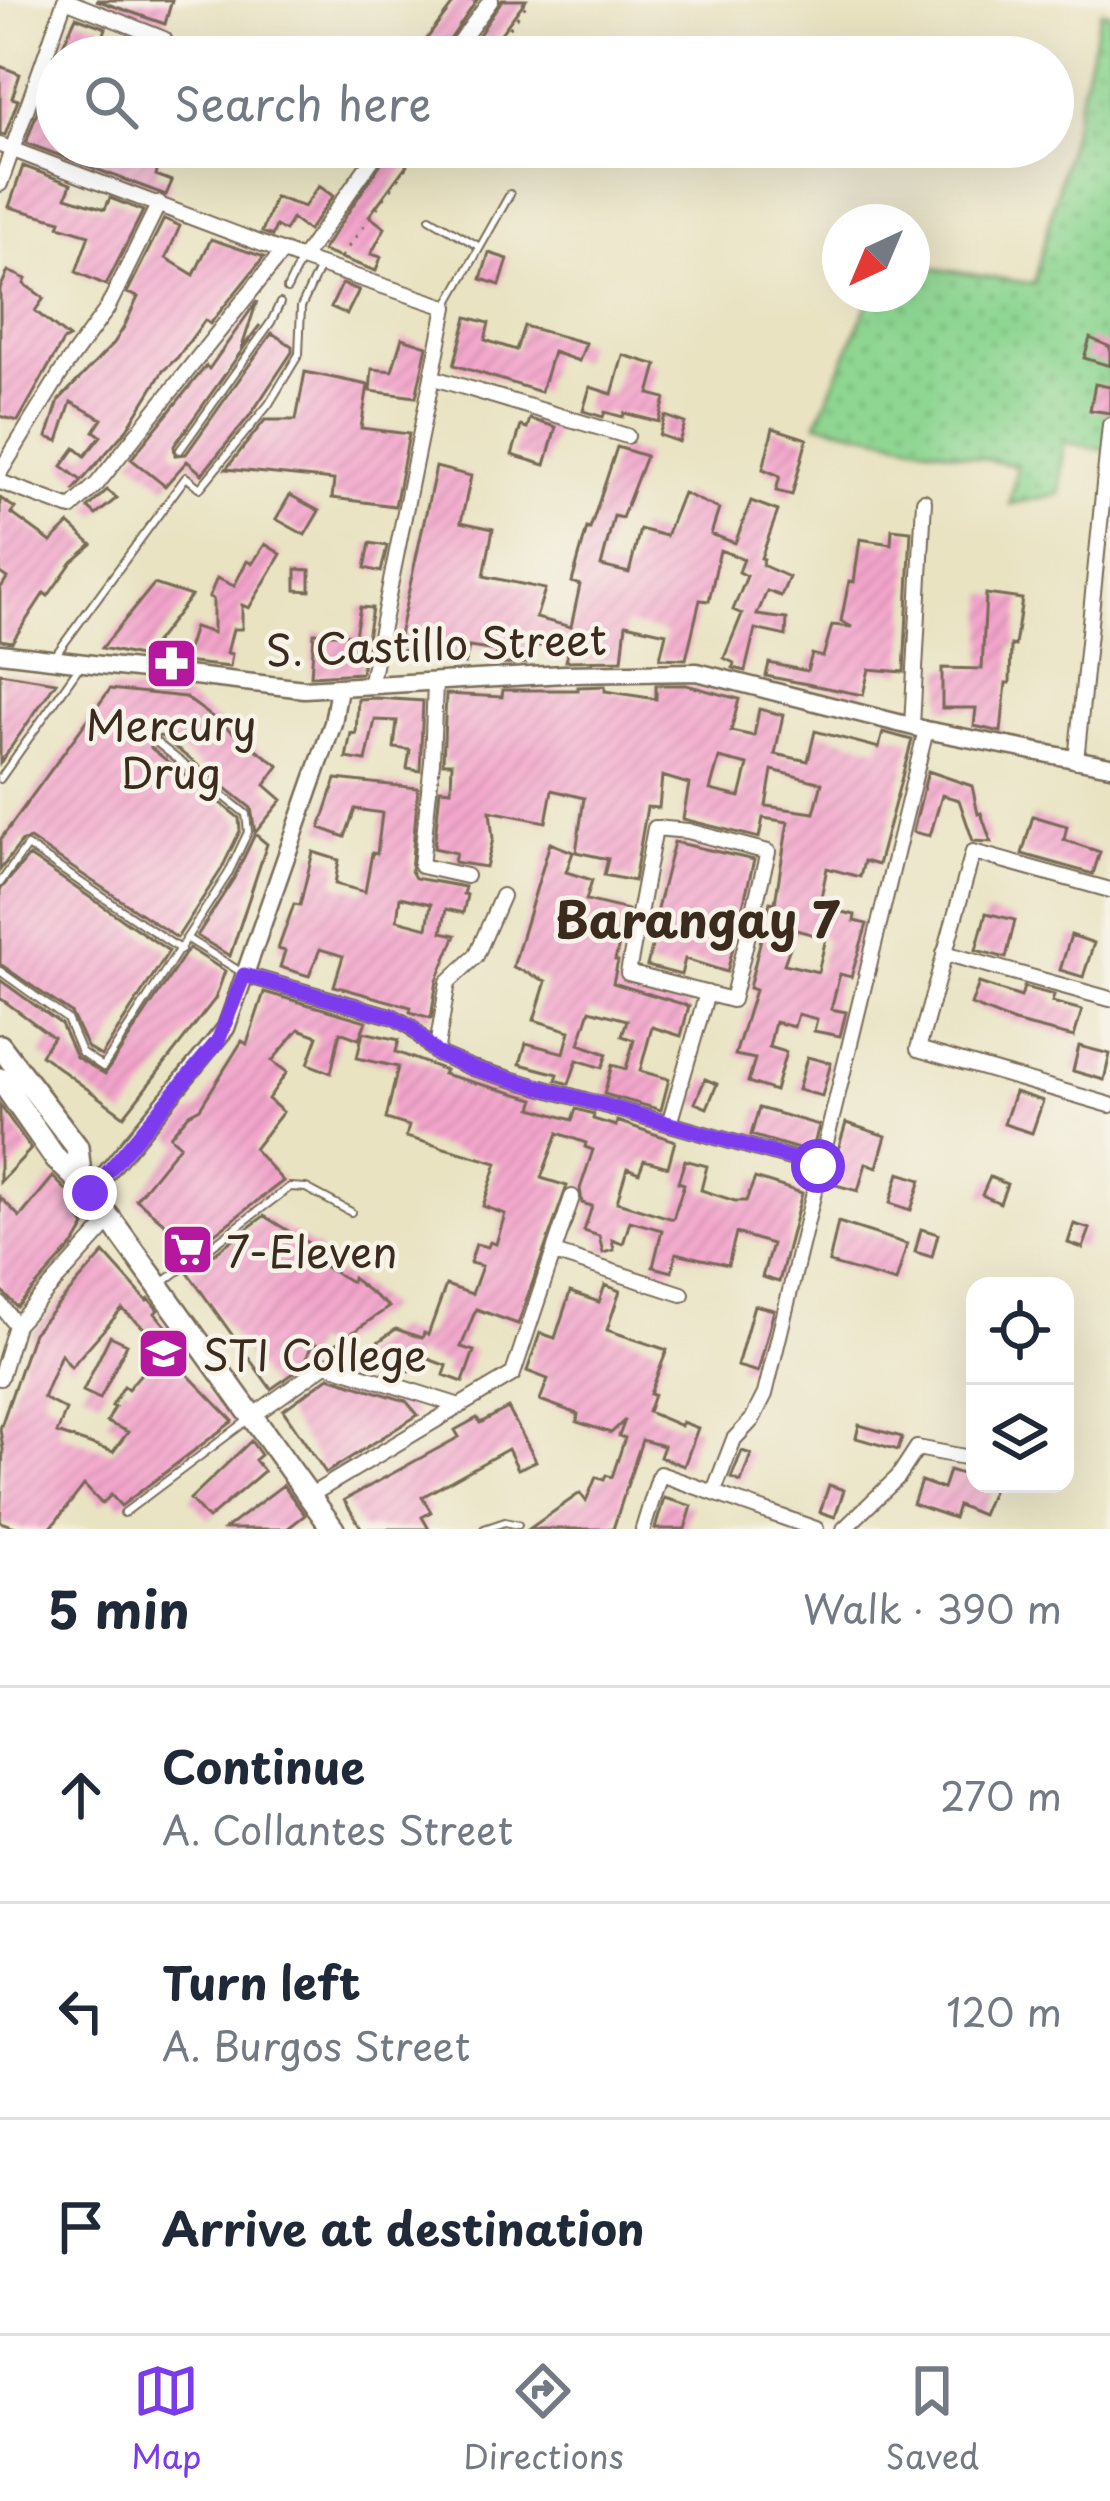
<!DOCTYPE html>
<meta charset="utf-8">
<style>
:root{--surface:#fff;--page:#f2f2f3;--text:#1f2937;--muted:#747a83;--line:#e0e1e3;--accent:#7c3aed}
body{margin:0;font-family:"Playpen Sans",sans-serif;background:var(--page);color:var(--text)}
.controls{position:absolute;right:36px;bottom:36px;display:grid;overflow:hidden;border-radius:24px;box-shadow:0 12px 48px #0002}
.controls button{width:108px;height:108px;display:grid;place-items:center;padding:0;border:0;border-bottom:3px solid var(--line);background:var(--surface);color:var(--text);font:60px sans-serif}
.compass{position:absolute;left:822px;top:204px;width:108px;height:108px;border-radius:50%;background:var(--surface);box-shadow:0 12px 48px #0002;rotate:224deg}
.stop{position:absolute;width:36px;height:36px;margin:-27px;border:9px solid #7c3aed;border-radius:50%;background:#fff}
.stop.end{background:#7c3aed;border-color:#fff;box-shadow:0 3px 12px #0008}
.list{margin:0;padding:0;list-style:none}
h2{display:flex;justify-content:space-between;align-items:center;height:156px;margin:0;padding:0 48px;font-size:51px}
h2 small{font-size:39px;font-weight:400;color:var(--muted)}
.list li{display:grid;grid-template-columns:78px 1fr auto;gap:36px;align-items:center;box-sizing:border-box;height:216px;padding:0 48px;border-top:3px solid var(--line)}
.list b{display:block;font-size:45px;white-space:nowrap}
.list p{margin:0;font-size:39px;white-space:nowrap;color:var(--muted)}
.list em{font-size:39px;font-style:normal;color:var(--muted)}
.icon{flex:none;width:66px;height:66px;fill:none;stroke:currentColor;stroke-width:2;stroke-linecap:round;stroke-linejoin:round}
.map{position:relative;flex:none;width:1110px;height:1529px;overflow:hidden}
.search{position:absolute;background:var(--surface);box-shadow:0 12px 48px #0002;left:36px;right:36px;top:36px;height:132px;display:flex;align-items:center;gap:30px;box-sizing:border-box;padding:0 42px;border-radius:66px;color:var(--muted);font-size:45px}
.sheet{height:804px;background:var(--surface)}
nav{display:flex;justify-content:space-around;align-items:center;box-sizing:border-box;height:168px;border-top:3px solid var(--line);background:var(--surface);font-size:33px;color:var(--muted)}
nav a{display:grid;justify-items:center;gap:6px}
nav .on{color:var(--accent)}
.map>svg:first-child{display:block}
</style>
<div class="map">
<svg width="1110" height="1529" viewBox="0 0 1110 1529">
<defs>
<pattern id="grass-dots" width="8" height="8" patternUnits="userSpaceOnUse" patternTransform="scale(3)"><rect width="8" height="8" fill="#8ed692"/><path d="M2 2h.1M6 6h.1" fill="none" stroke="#7bb87d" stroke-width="1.8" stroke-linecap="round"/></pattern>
<pattern id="building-hatch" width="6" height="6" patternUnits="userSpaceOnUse" patternTransform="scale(3)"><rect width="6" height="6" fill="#f3a4cb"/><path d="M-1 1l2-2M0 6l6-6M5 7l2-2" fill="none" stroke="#d18dae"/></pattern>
</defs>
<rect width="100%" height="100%" fill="#f7f3e8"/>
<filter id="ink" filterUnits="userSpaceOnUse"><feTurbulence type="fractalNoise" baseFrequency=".00833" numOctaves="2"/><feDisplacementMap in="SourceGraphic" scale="24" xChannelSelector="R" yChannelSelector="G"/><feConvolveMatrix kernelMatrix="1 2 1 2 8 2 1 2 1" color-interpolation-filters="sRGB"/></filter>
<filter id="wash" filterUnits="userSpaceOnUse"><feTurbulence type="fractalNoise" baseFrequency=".004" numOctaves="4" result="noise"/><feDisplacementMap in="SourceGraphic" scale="48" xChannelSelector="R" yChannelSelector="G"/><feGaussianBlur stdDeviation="2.7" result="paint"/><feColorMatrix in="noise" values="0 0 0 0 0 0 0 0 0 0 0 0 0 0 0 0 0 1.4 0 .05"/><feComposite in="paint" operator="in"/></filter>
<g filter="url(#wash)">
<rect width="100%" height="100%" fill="#e9e3c2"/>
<path fill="url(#grass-dots)" stroke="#648058" stroke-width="3" d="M1101 11 1110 13V451L1064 442 1060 494 1010 504 1017 466 817 423 872 294H912V265L1034 284Z"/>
<g id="blocks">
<path fill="url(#building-hatch)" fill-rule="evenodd" d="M96 0H172L165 24Z
M456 0H477L438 57H413Z
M502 0H526L493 44 479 35Z
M76 17 106 28 97 57 62 47Z
M55 62 57 147H164L156 175 172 181 166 195 26 143Z
M0 66 20 74 12 98 18 100 5 135 0 134Z
M392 147H420L369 216 385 228 371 254 381 257 376 271 322 251Z
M23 166 71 184 66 197 105 209 110 198 143 211 106 285 76 272 89 235 59 226 61 221 9 207Z
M319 186 333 196 308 231 292 219 285 231 276 226 272 236 262 232 275 197 304 207Z
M164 219 180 226 166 258 194 275 211 239 264 257 210 324 205 320 178 357 163 371 127 429 73 491 82 481 62 466 75 448 85 456 101 436 94 431 102 419 71 402 58 441 47 437 59 400 114 343 124 327 138 297 127 293Z
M489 253 508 259 500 285 481 279Z
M8 271 26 279 24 284 44 298 35 311 69 338 63 341 18 421 0 416V289Z
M342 284 359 290 347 314 331 307Z
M257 301 241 350 260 325 174 446 175 455 186 454 272 333 292 346V352L251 414 202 474 187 461 165 486 131 459 206 366 209 369Z
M467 317 489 323 485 340 516 350 524 326 586 343 579 361 553 352 541 392 454 365Z
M402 338 427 346 416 397 370 391 372 369 392 371Z
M1090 338 1110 347V366L1084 358Z
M623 355 657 365 649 394 665 398 659 422 624 413 623 417 605 412 603 417 583 411 590 387 612 394Z
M305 372 368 385 361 428 409 434 395 506 332 498 334 480 226 469 265 420H296Z
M1095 384 1110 387V413L1090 410Z
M665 416 685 423 679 442 659 435Z
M530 419 556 427 545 465 512 455 521 426 527 428Z
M773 428 807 439 792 495 776 491 780 476 763 469Z
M617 447 646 456 622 518 614 516 601 566 629 573 640 529 666 536 683 493 719 509 711 534 735 543 751 501 778 511 761 558 764 559 762 565 789 577 781 596 767 591 757 615 787 619 786 636 755 629 745 671 733 668 734 663 724 658 742 614 733 610 747 576 739 572 744 559 720 550 709 601 700 600 686 659 660 658 666 633 626 624 622 660 566 661 568 652 530 644 526 663 494 665 496 651 469 647 465 664 396 649 436 467 471 476 461 522 493 529 484 576 545 589 536 618 571 627 580 585 572 582 587 528 590 529Z
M107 490 117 498 96 515 88 508Z
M290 495 319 511 305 535 276 519Z
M0 498 15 508 11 513 51 542 69 524 92 545 72 562 48 596 44 593 12 642 0 640V589L7 578 0 573Z
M892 529 911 531 904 672 869 669 863 695 766 676 769 663 807 671 812 654 823 657 832 625 852 627 841 621 849 581 854 582 860 539 891 544Z
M370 543 387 546 381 572 365 568Z
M265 544 281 554 249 608 242 605V629H233L227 653 232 654 230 667 183 662 194 627 213 633V599L209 597 217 578 234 586 247 561 252 564Z
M296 569 310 570V591L296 590Z
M154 584 191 596 144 657 102 648Z
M986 594 1022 599 1015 646 1011 645 1010 683H1006L1001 732 974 726 976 708H942V668L982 669Z
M360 607 372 608 361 673 311 676 314 633 355 635Z
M0 673 56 682 0 763Z
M656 685H686L739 699 731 731 754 736 759 709 783 715 775 754 808 761 815 731 879 748 883 732 912 740 878 865 864 861 860 877 827 868 819 907 855 915 854 921 867 924 851 977 840 974 831 1009 846 1012 840 1036 814 1031 817 1019 798 1014 794 1027 775 1022 769 1047 786 1052 775 1091 748 1082 755 1059 735 1055 755 990 749 988 770 902 775 903 788 822 763 818 759 838 683 819 689 784 662 776 659 808 647 807 634 881 604 875 608 859 576 852 584 798 552 790 546 822 490 811 493 839 486 867 454 862 456 853 434 848 440 789 451 790 452 763H443L446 694 502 697 503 690H578V687L605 686V691L656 699ZM719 758 748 765 740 797 710 790ZM772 770 822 783 814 813 766 806ZM796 930 826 938 818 972 784 964Z
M110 689 185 697 279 766 265 785 282 800 255 833 251 808 161 736 150 738 151 748 239 818 240 831 221 870 177 938 30 839 22 841 0 870V840Z
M376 698 423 701 420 771 407 769 410 750 394 748 397 721 375 720 366 761 346 758 351 733 356 734 358 699Z
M928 771 972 786 978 814 981 813 991 842 973 841 959 800 942 795 930 836 913 832Z
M336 779 418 788 411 871 415 878 465 887 463 894 467 895 463 913 446 909 442 932 456 935 437 980 431 1018 410 1012 411 1007 334 986 343 956 320 949 309 976 280 967 285 951 278 949 294 904 300 905 313 852 339 860 335 884 365 892 372 853 377 854 382 813 355 809 345 837 320 828ZM400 897 431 904 427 928 397 920Z
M1033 816 1067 826 1064 840 1100 852 1093 874 1022 854Z
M255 834 267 844 230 956 197 936 234 878Z
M674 842 754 860 727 972 685 959 681 975 647 966 656 931 652 929Z
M550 843 573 852 566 872 592 880 586 900 628 910 615 960 618 961 613 983 689 1006 681 1036 652 1027 640 1071 669 1079 661 1110 604 1094 612 1065 626 1069 634 1040 622 1036 627 1020 590 1010 579 1044 607 1054 602 1068 577 1060 569 1084 556 1080 558 1074 520 1064 526 1043 564 1053 570 1031 534 1020 546 981 513 967Z
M29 856 169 951 101 1056 87 1047 71 1013 0 964V890Z
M986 913 1015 920 1006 958 976 950Z
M1071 935 1094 943 1083 977 1060 970Z
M189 948 225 971 215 999 124 1116 41 1055 53 1037 0 998V980L61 1024 76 1057 105 1074Z
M979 983 1021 997 1024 987 1054 995 1052 1002 1082 1010 1074 1037 1014 1022 971 1005Z
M264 992 366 1021 359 1039 340 1032 331 1073 308 1064 318 1036 299 1029 272 1061 287 1072 268 1099 283 1112 254 1149 283 1181 183 1258 167 1238 174 1231 136 1199 180 1145 170 1136 189 1114 200 1108 242 1041 247 1044Z
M363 1032 399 1040 396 1052 445 1070 443 1074 535 1099 532 1108 572 1120 576 1109 594 1114 593 1119 616 1126 617 1121 675 1141 668 1167 644 1160 639 1173 627 1168 617 1202 673 1219 684 1184 678 1182 685 1160 707 1166 701 1190 735 1201H746L755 1178 802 1193 779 1282 762 1277 772 1244 736 1233 728 1265 676 1253 672 1272 653 1267 662 1230 630 1221 623 1244 612 1240 614 1250 603 1253 599 1236 584 1231 592 1206 582 1203 580 1189 593 1150 585 1147 586 1143 558 1133 541 1178 567 1186 518 1324 476 1309 461 1347 474 1351 463 1382 444 1375 447 1366 415 1354 410 1371 355 1358 396 1329 422 1338 424 1333 428 1335 446 1285 472 1294 482 1266 470 1263 476 1244 488 1247 490 1242 496 1244 505 1214 483 1206 497 1163 406 1137 409 1126 386 1119 398 1067 357 1058Z
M1079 1046 1110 1054 1104 1080 1073 1071Z
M807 1057 831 1063 822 1096 798 1090Z
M705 1079 717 1084 707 1108 695 1103Z
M1015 1092 1043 1101 1032 1133 1004 1124Z
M0 1105 31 1149 0 1182Z
M759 1108 819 1125 812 1153 751 1135Z
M846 1123 886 1136 877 1167 866 1163 858 1191 828 1183Z
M899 1173 921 1180 911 1210 890 1203Z
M53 1177 75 1199 71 1206 85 1226 75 1243 17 1307 0 1289V1197L20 1217Z
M990 1177 1007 1184 1000 1203 982 1195Z
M264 1216 321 1251 316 1258 322 1265 351 1282 352 1278 389 1307 329 1349 312 1343 304 1366 271 1389 188 1273Z
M838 1222 907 1244 896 1282 829 1263Z
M1074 1224 1090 1229 1083 1248 1068 1243Z
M921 1229 938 1234 932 1257 915 1252Z
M104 1253 147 1301 149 1299 158 1310 155 1313 186 1350 180 1359 122 1309 71 1367 61 1354 43 1398 66 1410 57 1433 113 1452 128 1432 107 1422 115 1407 112 1406 124 1386 128 1389 154 1358 187 1374 233 1421 121 1506 111 1495 102 1504 84 1485 50 1529H21L0 1522 3 1449 0 1429 33 1333Z
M605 1285 620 1291 607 1330 667 1350 650 1394 654 1395 648 1412 681 1426 682 1422 698 1428 684 1466 660 1457 664 1446 642 1440 613 1529H529L580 1493 586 1501 596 1477 604 1480 606 1475 612 1477 625 1438 619 1436 625 1420 611 1433 577 1422 578 1414 540 1400 548 1379 527 1371 540 1333 555 1338 570 1292 599 1302Z
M754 1305 774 1310 758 1372 737 1366Z
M110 1336 127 1344 100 1399 83 1391Z
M329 1377 406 1401 418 1415 326 1473 283 1410Z
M508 1408 536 1461 518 1469 508 1449 422 1497 431 1512 422 1517 429 1529H362L344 1500 459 1437 455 1430 477 1418 480 1423Z
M859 1425 902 1437 898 1450 856 1438Z
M251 1441 261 1455 255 1460 264 1471 208 1519 190 1499Z
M742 1451 751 1454 741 1482 731 1478Z
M949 1470 975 1478V1484H995L982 1515 958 1505 954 1518 913 1504 921 1481 943 1489Z
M283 1485 305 1515 287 1529H225Z
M829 1485 844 1490 835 1517 820 1512Z
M664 1498 692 1506 685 1529H655Z"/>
</g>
</g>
<g filter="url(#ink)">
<use href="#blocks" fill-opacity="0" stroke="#786b57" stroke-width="3"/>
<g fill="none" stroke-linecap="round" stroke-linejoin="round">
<defs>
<path id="service" d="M430 218 480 247
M287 289 301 260
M448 304 510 194
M180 450 271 322 280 303
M54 657 186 477 200 488 269 404 299 354 301 307 319 269
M0 779 79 667
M0 883 27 846 181 950
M188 939 241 972
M0 971 67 1019 81 1052 103 1067 228 874 248 832 246 814 156 742
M161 1284 290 1187 306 1188 351 1212
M124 1513 248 1420
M484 1529 505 1522 518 1525"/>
<path id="minor" d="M65 0 164 39
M449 57 491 0
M0 145 302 259 446 307 370 686
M0 184 65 0
M302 259 381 147
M434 378 627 436
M0 472 64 368 107 309 159 203
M0 482 71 508 97 484 283 251
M435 682 432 762 421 866 466 876
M912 726 924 501
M1076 761 1110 425
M655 828 688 831 768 852 732 1000 628 973Z
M1110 890 973 852 918 1049 1110 1105
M944 953 1110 999
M245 975 394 1017 411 1027 436 1053 472 1068 818 1166
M436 1053 448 982 476 956 502 896
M669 1124 707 993
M554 1253 682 1294
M0 1304 16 1325
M0 1378 16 1325 111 1220
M251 1417 326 1364 460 1406
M714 1491 734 1439 752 1420 765 1394 926 730
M309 1496 513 1374 572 1197
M643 1529 660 1474 816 1529
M844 1529 898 1477 917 1448 975 1459"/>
<path id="tertiary" d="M0 653 304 689 564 674 697 672 926 730 1110 766
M90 1193 226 1028 333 723 339 688"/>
<path id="primary" d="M0 1046 77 1147 81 1183
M0 1079 56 1159 81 1183 111 1220 333 1529"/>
</defs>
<use href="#service" stroke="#786b57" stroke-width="10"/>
<use href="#minor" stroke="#786b57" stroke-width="18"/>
<use href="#tertiary" stroke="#786b57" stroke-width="21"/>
<use href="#primary" stroke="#786b57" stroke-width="26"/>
<path stroke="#786b57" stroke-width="3" stroke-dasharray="3 9" stroke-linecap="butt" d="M488 57 530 0
M341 257 422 147"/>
<use href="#service" stroke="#fff" stroke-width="6"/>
<use href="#minor" stroke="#fff" stroke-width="14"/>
<use href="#tertiary" stroke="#fff" stroke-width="16"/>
<use href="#primary" stroke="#fff" stroke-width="21"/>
</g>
</g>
<g fill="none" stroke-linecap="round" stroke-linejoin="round" filter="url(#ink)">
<path stroke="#7c3aed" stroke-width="15" d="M90 1193 218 1041 244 975 394 1017 411 1027 436 1053 472 1068 818 1166"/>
</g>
<defs>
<symbol id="pharmacy-square" viewBox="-11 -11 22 22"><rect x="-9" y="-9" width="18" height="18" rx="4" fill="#b5179e" stroke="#f7f3e8"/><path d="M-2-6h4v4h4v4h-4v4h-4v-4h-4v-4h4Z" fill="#fff"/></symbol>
<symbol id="supermarket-square" viewBox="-11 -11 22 22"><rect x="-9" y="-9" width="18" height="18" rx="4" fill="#b5179e" stroke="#f7f3e8"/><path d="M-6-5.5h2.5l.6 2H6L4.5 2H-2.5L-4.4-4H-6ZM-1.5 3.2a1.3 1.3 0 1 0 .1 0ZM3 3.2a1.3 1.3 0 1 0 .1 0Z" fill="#fff"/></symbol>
<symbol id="university-square" viewBox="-11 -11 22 22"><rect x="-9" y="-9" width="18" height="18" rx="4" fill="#b5179e" stroke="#f7f3e8"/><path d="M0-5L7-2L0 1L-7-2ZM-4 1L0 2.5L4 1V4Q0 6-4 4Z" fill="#fff"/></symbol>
</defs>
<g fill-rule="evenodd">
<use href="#pharmacy-square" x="142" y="634" width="59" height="59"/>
<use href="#supermarket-square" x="158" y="1220" width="59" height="59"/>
<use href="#university-square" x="134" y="1324" width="59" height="59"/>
</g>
<g text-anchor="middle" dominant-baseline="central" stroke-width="9" stroke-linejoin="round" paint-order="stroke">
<g font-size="42" fill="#3b2a1e" stroke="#f7f3e8">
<text transform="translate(436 643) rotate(-2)">S. Castillo Street</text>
</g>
<g font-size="42" fill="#3b2a1e" stroke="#f7f3e8" text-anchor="start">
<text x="171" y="723" text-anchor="middle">Mercury<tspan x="171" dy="48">Drug</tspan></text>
<text x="226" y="1250">7-Eleven</text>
<text x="202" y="1353">STI College</text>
</g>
<g font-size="48" font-weight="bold" fill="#3b2a1e" stroke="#f7f3e8">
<text x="697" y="918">Barangay 7</text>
</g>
</g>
</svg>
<div class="controls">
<button><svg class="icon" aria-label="locate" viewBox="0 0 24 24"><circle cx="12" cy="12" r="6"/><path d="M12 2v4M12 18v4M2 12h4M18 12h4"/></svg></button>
<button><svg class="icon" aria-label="layers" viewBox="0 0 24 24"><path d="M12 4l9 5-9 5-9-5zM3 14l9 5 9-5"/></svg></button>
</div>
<svg class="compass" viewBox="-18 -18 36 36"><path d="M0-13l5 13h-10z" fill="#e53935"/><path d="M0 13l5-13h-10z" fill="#747a83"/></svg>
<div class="stop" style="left:818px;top:1166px"></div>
<div class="stop end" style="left:90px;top:1193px"></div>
<div class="search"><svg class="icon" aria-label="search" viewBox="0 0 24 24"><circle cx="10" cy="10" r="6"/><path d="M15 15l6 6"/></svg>Search here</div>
</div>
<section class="sheet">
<h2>5 min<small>Walk · 390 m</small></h2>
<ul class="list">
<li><svg class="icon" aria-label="ahead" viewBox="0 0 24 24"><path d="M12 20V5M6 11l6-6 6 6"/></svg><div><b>Continue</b><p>A. Collantes Street</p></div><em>270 m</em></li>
<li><svg class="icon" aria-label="left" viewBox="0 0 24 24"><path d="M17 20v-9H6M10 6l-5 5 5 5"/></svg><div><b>Turn left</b><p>A. Burgos Street</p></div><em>120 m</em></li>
<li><svg class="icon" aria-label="arrive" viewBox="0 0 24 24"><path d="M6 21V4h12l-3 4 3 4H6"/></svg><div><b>Arrive at destination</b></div></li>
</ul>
</section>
<nav>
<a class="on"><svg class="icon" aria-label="map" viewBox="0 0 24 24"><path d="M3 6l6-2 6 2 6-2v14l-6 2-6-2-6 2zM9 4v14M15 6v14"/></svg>Map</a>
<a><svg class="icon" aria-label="directions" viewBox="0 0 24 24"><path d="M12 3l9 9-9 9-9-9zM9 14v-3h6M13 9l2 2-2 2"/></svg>Directions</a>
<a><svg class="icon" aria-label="saved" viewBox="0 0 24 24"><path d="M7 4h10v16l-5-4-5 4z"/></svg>Saved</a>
</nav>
